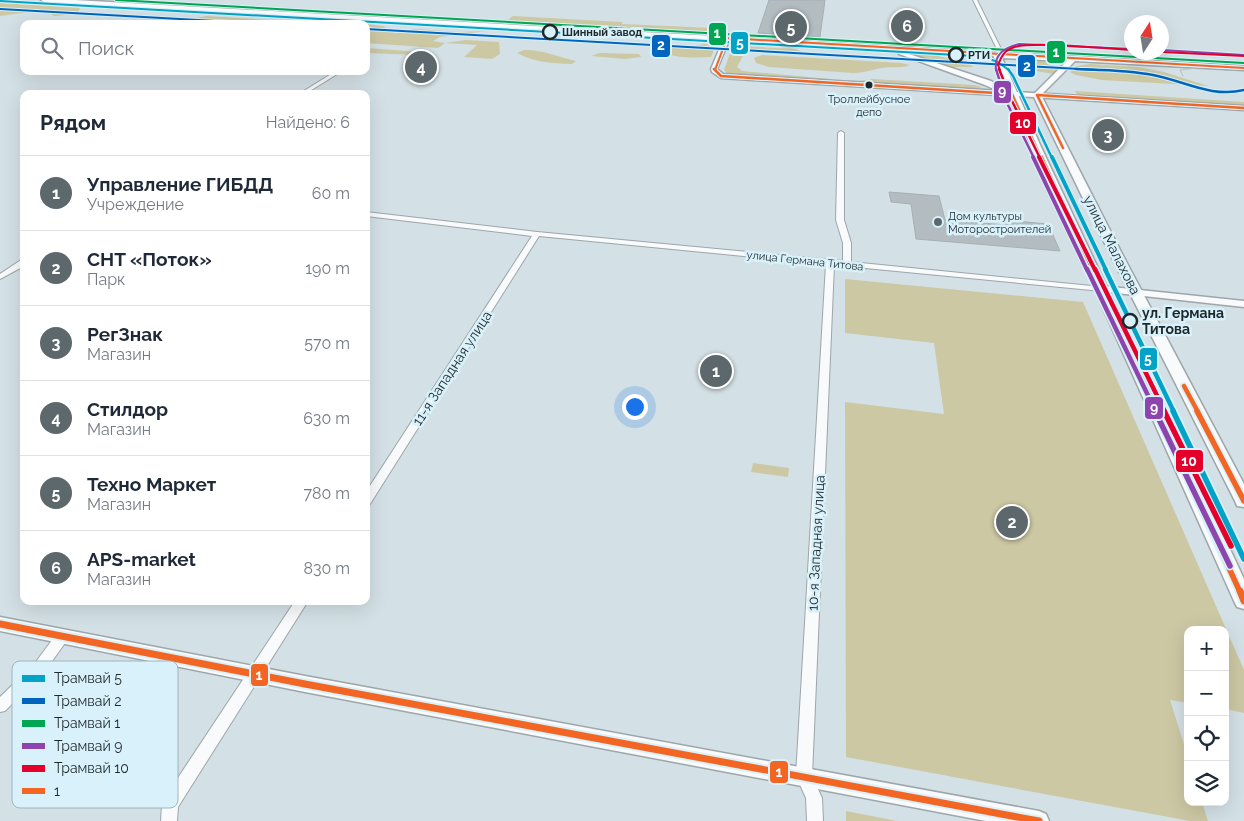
<!DOCTYPE html>
<html lang="ru">
<meta charset="utf-8">
<style>
:root{--surface:#fff;--page:#f6f6f7;--text:#1f2937;--muted:#747a83;--line:#e0e1e3;--accent:#5d686c}
body{margin:0;font-family:Raleway,sans-serif;background:var(--page);color:var(--text)}
.controls{position:absolute;right:15px;bottom:15px;display:grid;overflow:hidden;border-radius:10px;box-shadow:0 5px 20px #0002}
.controls button{width:45px;height:45px;display:grid;place-items:center;padding:0;border:0;border-bottom:1px solid var(--line);background:var(--surface);color:var(--text);font:25px sans-serif}
.compass{position:absolute;left:1124px;top:15px;width:45px;height:45px;border-radius:50%;background:var(--surface);box-shadow:0 5px 20px #0002;rotate:12deg}
.you{position:absolute;left:634px;top:406px;width:18px;height:18px;margin:-12px;border:4px solid #fff;border-radius:50%;background:#1a73e8;box-shadow:0 0 0 8px #1a73e833}
.badge{display:grid;place-items:center;width:32px;height:32px;border-radius:50%;background:var(--accent);color:#fff;font-size:16px;font-weight:700}
.pin{position:absolute;translate:-50% -50%;border:2px solid #fff;box-shadow:0 1px 5px #0006}
.list{margin:0;padding:0;list-style:none}
h2{display:flex;justify-content:space-between;align-items:center;height:65px;margin:0;padding:0 20px;font-size:21px}
h2 small{font-size:16px;font-weight:400;color:var(--muted)}
.list li{display:grid;grid-template-columns:32px 1fr auto;gap:15px;align-items:center;box-sizing:border-box;height:75px;padding:0 20px;border-top:1px solid var(--line)}
.list b{display:block;font-size:19px;white-space:nowrap}
.list p{margin:0;font-size:16px;white-space:nowrap;color:var(--muted)}
.list em{font-size:16px;font-style:normal;color:var(--muted)}
.icon{flex:none;width:28px;height:28px;fill:none;stroke:currentColor;stroke-width:2;stroke-linecap:round;stroke-linejoin:round}
.map{position:relative;flex:none;width:1244px;height:821px;overflow:hidden}
.search{position:absolute;background:var(--surface);box-shadow:0 5px 20px #0002;left:20px;top:20px;width:350px;height:55px;display:flex;align-items:center;gap:12px;box-sizing:border-box;padding:0 18px;border-radius:10px;color:var(--muted);font-size:19px}
.panel{position:absolute;background:var(--surface);box-shadow:0 5px 20px #0002;left:20px;top:90px;width:350px;height:515px;border-radius:10px}
.map>svg:first-child{display:block}
</style>
<div class="map">
<svg width="1244" height="821" viewBox="0 0 1244 821">
<rect width="100%" height="100%" fill="#d3e0e5"/>
<path fill="#ccc8a4" d="M0 3 80 8 77 14 54 16 48 12H29L0 16Z
M242 7 469 19 465 22 237 10Z
M207 16 337 24H177L178 21Z
M513 16 622 22V24L712 28 708 36 502 25Z
M366 24 383 26 395 33H407L412 29H418L458 32 487 31 440 37 433 41 445 43 466 40 499 42 500 54 492 59 464 57 477 45 445 43 438 48 366 43Z
M704 44 716 45 711 57C693 58 676 58 659 52L663 45 690 47Z
M742 46 795 49 803 52 758 50 745 52 737 67 742 71 830 79 824 80 727 73 724 70 732 48Z
M366 48 422 52 419 55 366 53Z
M524 50C541 49 559 57 576 61L572 64C552 63 535 63 517 53Z
M922 52 970 64 973 67H945L914 56 912 53Z
M599 53 639 54 641 57 625 59 591 56Z
M762 55 901 63 910 65C900 69 891 66 881 68 871 70 864 73 853 73L769 67 756 63 754 58Z
M1038 60 1051 62 1058 69 1053 74C1043 72 1026 71 1018 63L1024 61Z
M1090 64 1138 67 1164 72 1208 86 1102 80 1076 75 1070 72 1076 66Z
M873 79 974 85 982 87 976 90 863 83 857 81Z
M1075 91 1244 102V106L1078 96Z
M845 279 1083 302 1244 670V713L1225 709V630H1188V703L1170 700 1188 757V802H1202L1208 821H1190L846 757 845 402 944 414 934 343 845 333Z
M753 463 789 468 788 477 751 472Z
M846 811 897 821H846Z"/>
<path fill="#b3bdc1" stroke="#a6b0b4" d="M769 0H825L820 37 758 33Z
M889 192 939 196 945 220 1006 225 1004 220 1048 224 1060 251 916 239 911 204 891 202Z"/>
<g fill="none" stroke-linecap="round" stroke-linejoin="round">
<defs>
<path id="minor" d="M973 0H977L1001 49 1000 55 996 54 997 49Z
M336 71H342L305 94H299Z
M841 131 844 133V220L851 243V262L1102 287 1106 289 1102 291 834 265 812 776 822 798 823 821H807L806 798 796 776 826 264 539 236 370 504 366 505V492L532 236 366 216V212L537 232 843 261V243L836 220 838 133Z
M21 260H24V266L0 279V274Z
M295 601H308L178 807 177 821H161L162 805 164 799Z
M63 630 68 632 70 636 45 671 5 711 0 712V697L35 663 58 632Z"/>
<path id="tertiary" d="M727 36 730 38 717 69 723 74 1244 106V110L721 78 712 72 711 69 724 38Z
M1102 286 1244 301V307L1098 291 1097 289Z
M0 617 305 676 1039 811 1046 814 1049 821H986L305 692 0 631Z"/>
<path id="secondary" d="M41 0H75L998 52 1001 54 998 56 44 2Z
M899 52H903L991 81 1016 94 1009 96 985 85 899 54Z"/>
<path id="primary" d="M994 53 1074 56 1244 66V70L1075 61 1041 95 1120 250 1244 484V507L1237 506 1235 501 1108 250 1033 95 1067 61 1002 58 1041 147 1244 579V609L1237 607 1234 601 1031 147 993 55Z"/>
</defs>
<use href="#minor" stroke="#9da6aa" stroke-width="2"/>
<use href="#tertiary" stroke="#9da6aa" stroke-width="3"/>
<use href="#secondary" stroke="#9da6aa" stroke-width="3"/>
<use href="#primary" stroke="#9da6aa" stroke-width="3"/>
<use href="#minor" fill="#f8fafb" fill-rule="evenodd"/>
<use href="#tertiary" fill="#f8fafb" fill-rule="evenodd"/>
<use href="#secondary" fill="#f8fafb" fill-rule="evenodd"/>
<use href="#primary" fill="#f8fafb" fill-rule="evenodd"/>
<path stroke="#bbbfc0" stroke-width="1" d="M1183 76 1180 70 1196 68"/>
<defs>
<path id="bus-1-far5" d="M715 70 727 38 1244 68"/>
<path id="bus-1-far4" d="M714 69 721 76 1012 94 1041 158
M1063 148 1037 95 1244 108"/>
<path id="bus-1-far3" d="M1041 157 1093 270"/>
<path id="bus-1-far2" d="M1092 269 1158 412
M1184 386 1198 412"/>
<path id="bus-1-far1" d="M1157 411 1240 592
M1197 411 1244 501"/>
<path id="bus-1" d="M1240 591 1244 601
M0 624 305 684 1039 821"/>
</defs>
<use href="#bus-1-far5" stroke="#d8f1fa" stroke-width="4"/>
<use href="#bus-1-far4" stroke="#d8f1fa" stroke-width="4.5"/>
<use href="#bus-1-far3" stroke="#d8f1fa" stroke-width="6"/>
<use href="#bus-1-far2" stroke="#d8f1fa" stroke-width="8"/>
<use href="#bus-1-far1" stroke="#d8f1fa" stroke-width="9"/>
<use href="#bus-1" stroke="#d8f1fa" stroke-width="11"/>
<use href="#bus-1-far5" stroke="#f26522" stroke-width="2"/>
<use href="#bus-1-far4" stroke="#f26522" stroke-width="2.5"/>
<use href="#bus-1-far3" stroke="#f26522" stroke-width="4"/>
<use href="#bus-1-far2" stroke="#f26522" stroke-width="4.5"/>
<use href="#bus-1-far1" stroke="#f26522" stroke-width="5.5"/>
<use href="#bus-1" stroke="#f26522" stroke-width="7"/>
<defs>
<path id="tram-1-far4" d="M0 1 974 56 996 61 1009 70"/>
<path id="tram-1-far3" d="M1008 69 1013 76 1052 158"/>
<path id="tram-1-far2" d="M1052 157 1106 270"/>
<path id="tram-1-far1" d="M1105 269 1174 412"/>
<path id="tram-1" d="M1173 411 1244 559"/>
<path id="tram-2-far1" d="M0 9 270 24
M366 29 1098 70"/>
<path id="tram-2" d="M1076 69C1102 70 1128 70 1153 75 1185 81 1211 98 1244 90"/>
<path id="tram-3" d="M116 0 1244 63"/>
<path id="tram-4-far4" d="M1162 50 1244 55
M996 70C994 53 1005 48 1019 44L1132 49"/>
<path id="tram-4-far3" d="M996 69 1006 101 1034 158"/>
<path id="tram-4-far2" d="M1033 157 1087 270"/>
<path id="tram-4-far1" d="M1087 269 1156 412"/>
<path id="tram-4" d="M1155 411 1230 566"/>
<path id="tram-5-far4" d="M1162 52 1244 56
M1000 70 998 65C1001 57 1004 51 1012 48 1028 40 1110 49 1132 50"/>
<path id="tram-5-far3" d="M999 69 1012 101 1040 158"/>
<path id="tram-5-far2" d="M1039 157 1095 270"/>
<path id="tram-5-far1" d="M1095 269 1165 412"/>
<path id="tram-5" d="M1164 411 1231 546"/>
</defs>
<use href="#tram-1-far4" stroke="#d8f1fa" stroke-width="4"/>
<use href="#tram-1-far3" stroke="#d8f1fa" stroke-width="4.5"/>
<use href="#tram-1-far2" stroke="#d8f1fa" stroke-width="6"/>
<use href="#tram-1-far1" stroke="#d8f1fa" stroke-width="8"/>
<use href="#tram-1" stroke="#d8f1fa" stroke-width="9"/>
<use href="#tram-2-far1" stroke="#d8f1fa" stroke-width="4"/>
<use href="#tram-2" stroke="#d8f1fa" stroke-width="4.5"/>
<use href="#tram-3" stroke="#d8f1fa" stroke-width="4"/>
<use href="#tram-4-far4" stroke="#d8f1fa" stroke-width="4"/>
<use href="#tram-4-far3" stroke="#d8f1fa" stroke-width="4.5"/>
<use href="#tram-4-far2" stroke="#d8f1fa" stroke-width="6"/>
<use href="#tram-4-far1" stroke="#d8f1fa" stroke-width="8"/>
<use href="#tram-4" stroke="#d8f1fa" stroke-width="9"/>
<use href="#tram-5-far4" stroke="#d8f1fa" stroke-width="4"/>
<use href="#tram-5-far3" stroke="#d8f1fa" stroke-width="4.5"/>
<use href="#tram-5-far2" stroke="#d8f1fa" stroke-width="6"/>
<use href="#tram-5-far1" stroke="#d8f1fa" stroke-width="8"/>
<use href="#tram-5" stroke="#d8f1fa" stroke-width="9"/>
<use href="#tram-1-far4" stroke="#02a3c6" stroke-width="2"/>
<use href="#tram-1-far3" stroke="#02a3c6" stroke-width="2.5"/>
<use href="#tram-1-far2" stroke="#02a3c6" stroke-width="4"/>
<use href="#tram-1-far1" stroke="#02a3c6" stroke-width="4.5"/>
<use href="#tram-1" stroke="#02a3c6" stroke-width="5.5"/>
<use href="#tram-2-far1" stroke="#0065bd" stroke-width="2"/>
<use href="#tram-2" stroke="#0065bd" stroke-width="2.5"/>
<use href="#tram-3" stroke="#00a651" stroke-width="2"/>
<use href="#tram-4-far4" stroke="#8e44ad" stroke-width="2"/>
<use href="#tram-4-far3" stroke="#8e44ad" stroke-width="2.5"/>
<use href="#tram-4-far2" stroke="#8e44ad" stroke-width="4"/>
<use href="#tram-4-far1" stroke="#8e44ad" stroke-width="4.5"/>
<use href="#tram-4" stroke="#8e44ad" stroke-width="5.5"/>
<use href="#tram-5-far4" stroke="#e4002b" stroke-width="2"/>
<use href="#tram-5-far3" stroke="#e4002b" stroke-width="2.5"/>
<use href="#tram-5-far2" stroke="#e4002b" stroke-width="4"/>
<use href="#tram-5-far1" stroke="#e4002b" stroke-width="4.5"/>
<use href="#tram-5" stroke="#e4002b" stroke-width="5.5"/>
</g>
<g fill="#d8f1fa" stroke="#1e282b" stroke-width="2.5">
<circle cx="550" cy="32" r="7"/>
<circle cx="956" cy="55" r="7"/>
<circle cx="1130" cy="321" r="7"/>
</g>
<circle fill="#1e282b" stroke="#d8f1fa" stroke-width="2" cx="869" cy="85" r="4.5"/>
<circle fill="#5d686c" stroke="#d8f1fa" stroke-width="2" cx="938" cy="222" r="5"/>
<g text-anchor="middle" dominant-baseline="central" stroke-width="5" stroke-linejoin="round" paint-order="stroke">
<g font-size="11" font-weight="bold" fill="#1e282b" stroke="#d8f1fa" text-anchor="start">
<text x="562" y="32">Шинный завод</text>
<text x="968" y="55">РТИ</text>
</g>
<g font-size="11" fill="#1e282b" stroke="#d8f1fa">
<text x="869" y="99">Троллейбусное<tspan x="869" dy="13">депо</tspan></text>
</g>
<g font-size="11" fill="#1e282b" stroke="#d8f1fa" text-anchor="start">
<text x="948" y="216">Дом культуры<tspan x="948" dy="13">Моторостроителей</tspan></text>
</g>
<g font-size="11" fill="#1e282b" stroke="#d8f1fa">
<text transform="translate(805 261) rotate(6)">улица Германа Титова</text>
</g>
<g font-size="14" fill="#1e282b" stroke="#d8f1fa">
<text transform="translate(1112 245) rotate(63)">улица Малахова</text>
<text transform="translate(452 368) rotate(-57)">11-я Западная улица</text>
<text transform="translate(816 543) rotate(-87)">10-я Западная улица</text>
</g>
<g font-size="14" font-weight="bold" fill="#1e282b" stroke="#d8f1fa" text-anchor="start">
<text x="1142" y="313">ул. Германа<tspan x="1142" dy="16">Титова</tspan></text>
</g>
</g>
<rect x="12" y="661" width="166" height="147" rx="8" fill="#d8f1fa" stroke="#a0b5bc" stroke-width="1"/>
<rect x="22" y="675" width="23" height="7" fill="#02a3c6"/>
<rect x="22" y="698" width="23" height="6" fill="#0065bd"/>
<rect x="22" y="720" width="23" height="7" fill="#00a651"/>
<rect x="22" y="743" width="23" height="6" fill="#8e44ad"/>
<rect x="22" y="765" width="23" height="7" fill="#e4002b"/>
<rect x="22" y="788" width="23" height="6" fill="#f26522"/>
<g font-size="14" fill="#1e282b">
<text x="54" y="683">Трамвай 5</text>
<text x="54" y="706">Трамвай 2</text>
<text x="54" y="728">Трамвай 1</text>
<text x="54" y="751">Трамвай 9</text>
<text x="54" y="773">Трамвай 10</text>
<text x="54" y="796">1</text>
</g>
<g stroke="#d8f1fa" stroke-width="2">
<rect x="708" y="22" width="19" height="24" rx="5" fill="#00a651"/>
<rect x="730" y="31" width="19" height="24" rx="5" fill="#02a3c6"/>
<rect x="651" y="34" width="20" height="24" rx="5" fill="#0065bd"/>
<rect x="1046" y="40" width="20" height="24" rx="5" fill="#00a651"/>
<rect x="1017" y="54" width="19" height="24" rx="5" fill="#0065bd"/>
<rect x="993" y="80" width="19" height="24" rx="5" fill="#8e44ad"/>
<rect x="1009" y="111" width="28" height="24" rx="5" fill="#e4002b"/>
<rect x="1139" y="347" width="19" height="24" rx="5" fill="#02a3c6"/>
<rect x="1144" y="396" width="20" height="24" rx="5" fill="#8e44ad"/>
<rect x="1175" y="449" width="29" height="24" rx="5" fill="#e4002b"/>
<rect x="250" y="663" width="19" height="24" rx="5" fill="#f26522"/>
<rect x="769" y="760" width="20" height="24" rx="5" fill="#f26522"/>
</g>
<g font-size="14" text-anchor="middle" font-weight="bold" fill="#fff">
<text x="717" y="38">1</text>
<text x="740" y="48">5</text>
<text x="661" y="50">2</text>
<text x="1056" y="57">1</text>
<text x="1027" y="71">2</text>
<text x="1002" y="96">9</text>
<text x="1023" y="128">10</text>
<text x="1148" y="364">5</text>
<text x="1154" y="413">9</text>
<text x="1189" y="466">10</text>
<text x="259" y="680">1</text>
<text x="779" y="777">1</text>
</g>
</svg>
<div class="controls">
<button>+</button>
<button>−</button>
<button><svg class="icon" aria-label="locate" viewBox="0 0 24 24"><circle cx="12" cy="12" r="6"/><path d="M12 2v4M12 18v4M2 12h4M18 12h4"/></svg></button>
<button><svg class="icon" aria-label="layers" viewBox="0 0 24 24"><path d="M12 4l9 5-9 5-9-5zM3 14l9 5 9-5"/></svg></button>
</div>
<svg class="compass" viewBox="-18 -18 36 36"><path d="M0-13l5 13h-10z" fill="#e53935"/><path d="M0 13l5-13h-10z" fill="#747a83"/></svg>
<div class="you"></div>
<div class="pin badge" style="left:716px;top:371px">1</div>
<div class="pin badge" style="left:1012px;top:522px">2</div>
<div class="pin badge" style="left:1108px;top:135px">3</div>
<div class="pin badge" style="left:421px;top:67px">4</div>
<div class="pin badge" style="left:791px;top:27px">5</div>
<div class="pin badge" style="left:907px;top:26px">6</div>
<div class="search"><svg class="icon" aria-label="search" viewBox="0 0 24 24"><circle cx="10" cy="10" r="6"/><path d="M15 15l6 6"/></svg>Поиск</div>
<section class="panel">
<h2>Рядом<small>Найдено: 6</small></h2>
<ul class="list">
<li><span class="badge">1</span><div><b>Управление ГИБДД</b><p>Учреждение</p></div><em>60 m</em></li>
<li><span class="badge">2</span><div><b>СНТ «Поток»</b><p>Парк</p></div><em>190 m</em></li>
<li><span class="badge">3</span><div><b>РегЗнак</b><p>Магазин</p></div><em>570 m</em></li>
<li><span class="badge">4</span><div><b>Стилдор</b><p>Магазин</p></div><em>630 m</em></li>
<li><span class="badge">5</span><div><b>Техно Маркет</b><p>Магазин</p></div><em>780 m</em></li>
<li><span class="badge">6</span><div><b>АPS-market</b><p>Магазин</p></div><em>830 m</em></li>
</ul>
</section>
</div>
